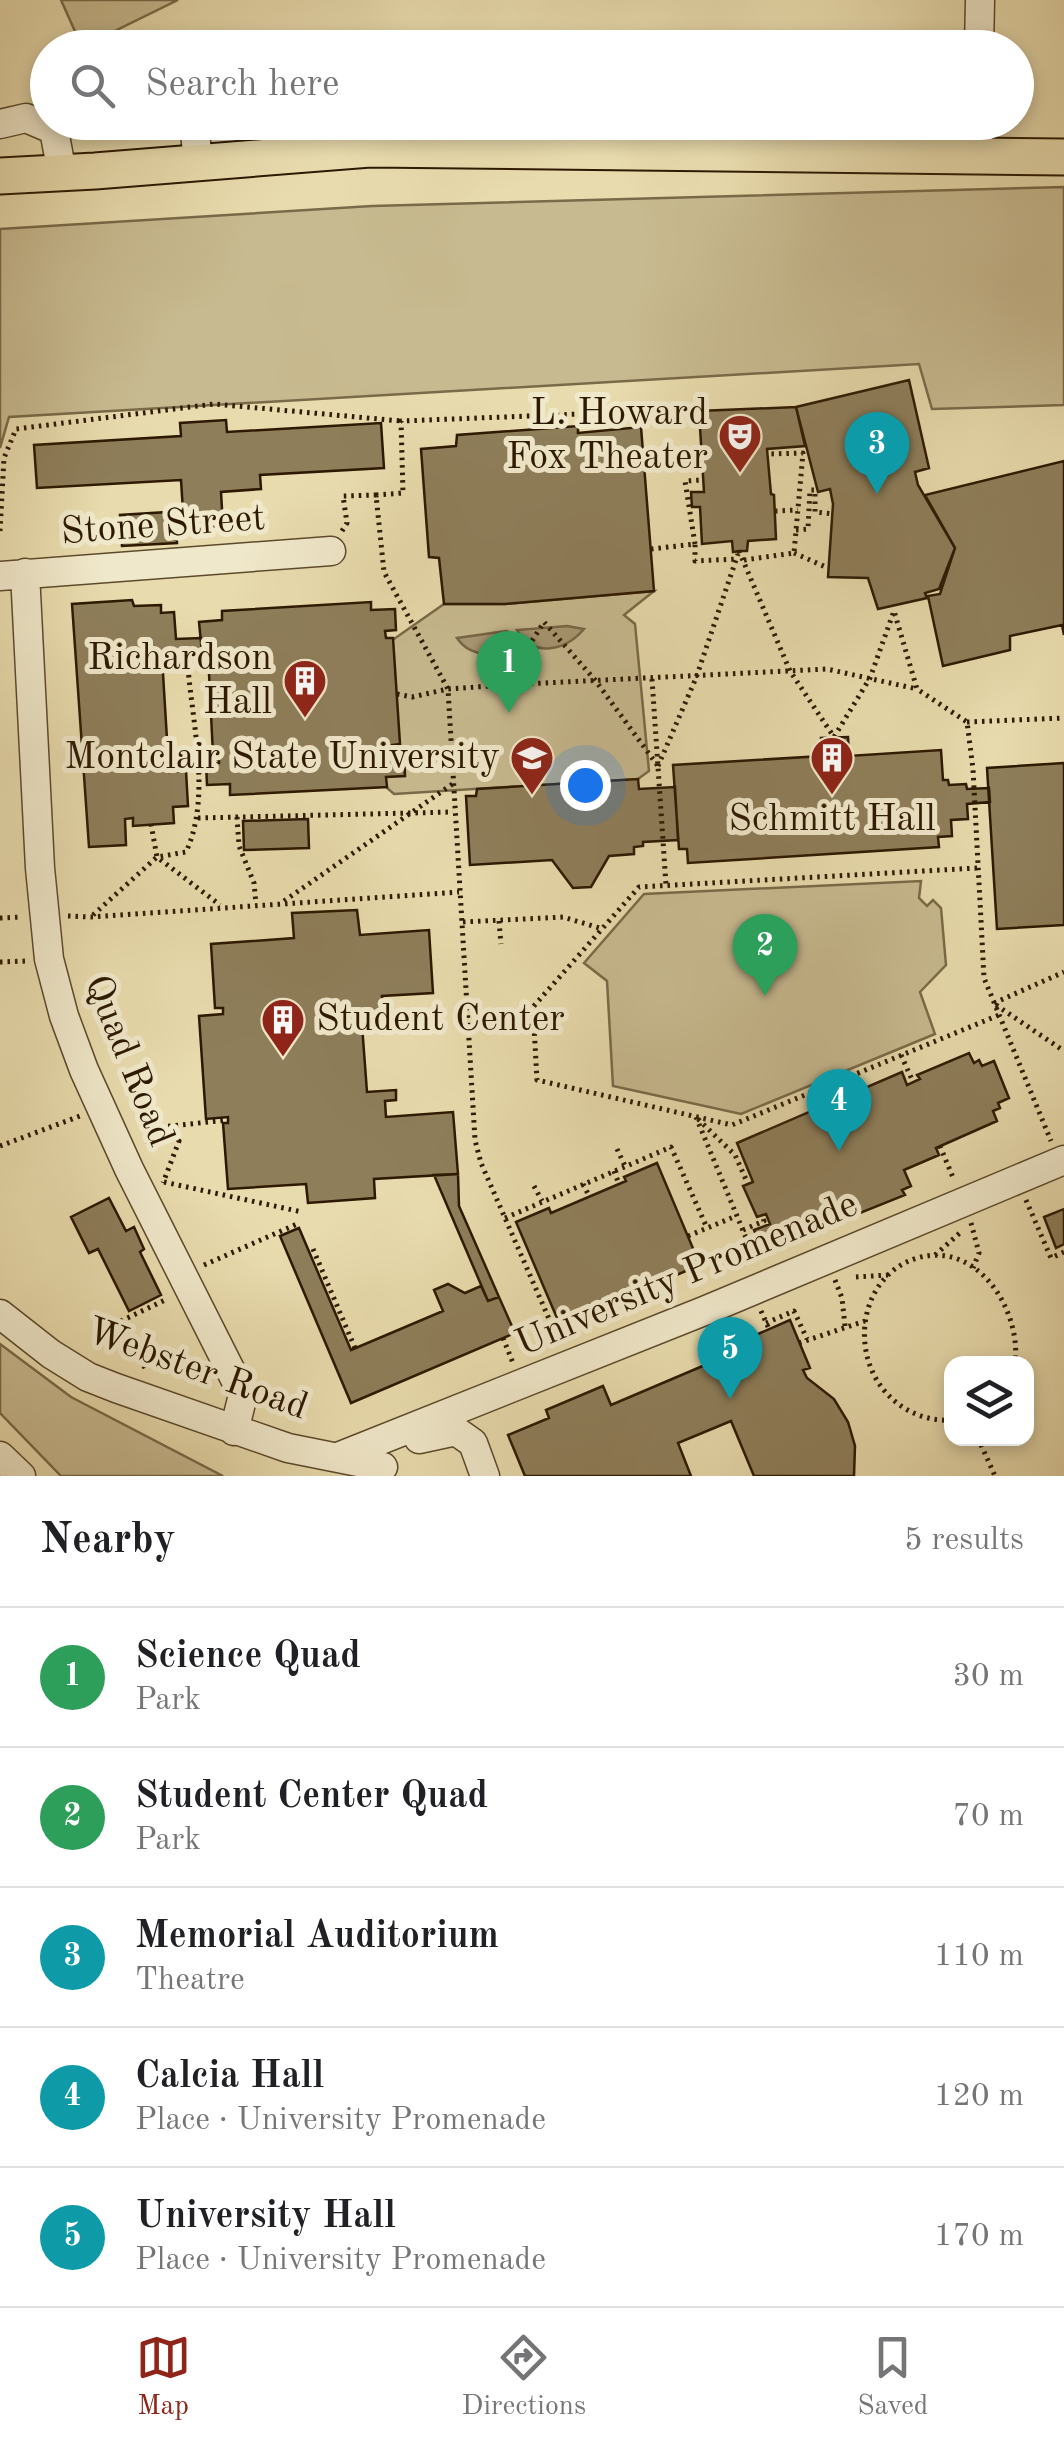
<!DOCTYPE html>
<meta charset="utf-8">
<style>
:root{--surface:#fff;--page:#f2f2f2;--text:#202124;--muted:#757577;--line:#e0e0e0;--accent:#8f2418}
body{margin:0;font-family:"Old Standard TT",serif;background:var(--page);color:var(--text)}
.controls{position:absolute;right:30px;bottom:30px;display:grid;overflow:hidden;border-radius:20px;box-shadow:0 5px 15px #0003}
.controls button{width:90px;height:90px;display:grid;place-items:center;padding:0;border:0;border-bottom:2px solid var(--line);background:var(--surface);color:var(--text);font:50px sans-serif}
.you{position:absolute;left:585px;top:785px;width:35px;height:35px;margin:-25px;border:8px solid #fff;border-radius:50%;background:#1a73e8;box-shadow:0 0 0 15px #1a73e833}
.badge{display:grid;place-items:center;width:65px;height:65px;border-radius:50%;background:var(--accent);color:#fff;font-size:32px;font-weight:700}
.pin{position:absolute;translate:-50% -82px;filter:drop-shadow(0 2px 5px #0008)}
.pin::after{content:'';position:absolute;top:52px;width:35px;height:30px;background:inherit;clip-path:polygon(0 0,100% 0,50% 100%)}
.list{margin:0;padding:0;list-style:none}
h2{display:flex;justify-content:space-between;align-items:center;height:130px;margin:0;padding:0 40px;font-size:42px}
h2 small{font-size:32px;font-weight:400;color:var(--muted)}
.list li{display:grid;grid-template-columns:65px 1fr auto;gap:30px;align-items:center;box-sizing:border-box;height:140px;padding:0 40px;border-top:2px solid var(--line)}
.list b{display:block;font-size:38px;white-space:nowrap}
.list p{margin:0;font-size:32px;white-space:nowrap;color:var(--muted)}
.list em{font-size:32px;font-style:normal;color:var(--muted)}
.icon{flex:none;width:55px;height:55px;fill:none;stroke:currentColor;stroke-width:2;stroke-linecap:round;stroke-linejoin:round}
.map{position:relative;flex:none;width:1064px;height:1476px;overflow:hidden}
.search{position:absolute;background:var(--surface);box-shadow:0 5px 15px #0003;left:30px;right:30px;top:30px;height:110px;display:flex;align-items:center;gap:25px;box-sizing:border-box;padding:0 35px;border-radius:55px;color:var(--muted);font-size:38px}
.sheet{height:830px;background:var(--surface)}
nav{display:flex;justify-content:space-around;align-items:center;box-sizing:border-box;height:140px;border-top:2px solid var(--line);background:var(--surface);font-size:28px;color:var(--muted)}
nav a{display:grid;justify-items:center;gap:5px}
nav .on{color:var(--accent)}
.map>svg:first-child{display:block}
</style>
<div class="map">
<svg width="1064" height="1476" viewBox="0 0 1064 1476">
<rect width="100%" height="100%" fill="#e8dbad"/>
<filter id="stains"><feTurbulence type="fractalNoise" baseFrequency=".002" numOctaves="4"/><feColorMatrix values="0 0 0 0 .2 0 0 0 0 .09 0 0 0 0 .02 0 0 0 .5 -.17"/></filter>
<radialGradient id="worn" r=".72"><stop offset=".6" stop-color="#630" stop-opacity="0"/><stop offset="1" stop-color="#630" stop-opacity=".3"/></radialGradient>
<path fill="#c8ba90" stroke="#7a6a48" stroke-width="2.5" d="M61 0H178L82 47Z
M1064 187V405L932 409 919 364 9 417 0 448V229L372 206Z
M654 591 624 615 635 624 649 771 638 779 394 794 380 782 371 655 444 604H505Z
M921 881 919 898 927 906 933 900 941 908 946 965 920 992 935 1034 741 1114 613 1086 607 981 584 963 644 894Z
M0 1344 71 1397 223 1476H61L0 1413Z"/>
<path fill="#a89973" stroke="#776645" stroke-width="2.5" d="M567 626 584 629C566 650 534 659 517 630Z
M506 631 515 634C503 659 472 660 457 638Z"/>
<path fill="#8e7e5a" stroke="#2d1901" stroke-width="2.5" d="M909 380 929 468 915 472 918 485 955 548 939 589 925 593 927 598 878 609 868 578 828 577 833 504 830 489 818 492 796 407Z
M796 407 805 446 767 449 771 494 774 495 776 539 748 541 747 551H739L733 552 732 541 702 544 700 507H692L691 492H704L699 411Z
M226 420 227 432 381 423 384 468 260 475 261 489 221 492 223 526 176 529 177 543 122 546 120 515 183 511 181 480 37 488 34 445 181 436 180 423Z
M578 426V433L641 427 654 591 505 604H444L439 558 429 557 421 449 456 446 457 435Z
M1064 461V635L1062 625 1010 636V650L943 666 928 596 940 594 955 548 925 495Z
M132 600 134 606 161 605V613L174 612 176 639 201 638 202 653 162 657 169 772 186 771 188 806 173 807 174 823 133 826V818L125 819 126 845 89 847 72 604Z
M371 602V610L395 609 396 630 385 631 386 638H393L400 744 392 745V754L404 753 405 776 386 777 387 787 230 795V784L207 785 206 763H219V755H213L208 653H202L199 622 222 620V611Z
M848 737 849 756 941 750 943 780H948L949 785 966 784 967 789 989 788 990 802 967 804 968 819 951 820 952 836 938 837 939 847 688 863 687 849H679L673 765 822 756 821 738Z
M1064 763V925L997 929 987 768Z
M638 779 639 789 675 787 678 840 643 842V846L634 847V854L609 856 591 887 573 888 552 860 470 865 466 796H476L477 789Z
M308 819 309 848 244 850 243 821Z
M357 910 360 935 429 930 433 993 382 996 383 1013 392 1012 393 1023 362 1025 367 1092 396 1090V1100L385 1101 386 1117 453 1112 458 1174 374 1179 375 1198 308 1203 306 1184 228 1189 223 1123H228V1117L206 1119 199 1016 223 1014V1008H215L211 944 294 938 292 913Z
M969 1053 974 1063 979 1060 982 1066 994 1061 1009 1098 998 1103 1000 1108 993 1111 997 1121 936 1148 939 1155 904 1170 911 1186 902 1190 905 1195 763 1252 754 1230 770 1224 766 1214 757 1217 743 1186 753 1182 737 1143 902 1072 907 1085 920 1079 917 1075Z
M657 1163 700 1265 667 1279 665 1274 590 1305 593 1311 560 1325 516 1222 549 1208 551 1213 626 1181 624 1177Z
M458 1174 459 1206 499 1297 488 1301 434 1175Z
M109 1198 126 1231 134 1227 144 1249 140 1252 161 1295 129 1311 98 1249 89 1253 71 1217Z
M1064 1209V1244L1056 1248 1044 1217Z
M299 1228 351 1350 443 1311 434 1290 448 1284 465 1293 481 1286 488 1301 499 1297 515 1333 351 1403 280 1236Z
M790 1320 810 1368 803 1370 807 1378 834 1399 848 1422 855 1446 854 1476H754L731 1421 678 1443 691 1476H525L508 1435 549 1418 546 1410 603 1386 611 1405 745 1348 742 1341Z"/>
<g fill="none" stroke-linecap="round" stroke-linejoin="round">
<defs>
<path id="minor" d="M979 48 980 0
M194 122 198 163
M366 122 370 149
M0 124 26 118 54 130 62 173
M978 156V122
M25 573 40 868 49 959 64 1016 84 1070 129 1169 243 1395 234 1431
M0 576 331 551
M0 1314 51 1354 88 1377 116 1388 288 1448 383 1467
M419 1439 456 1431 473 1443 485 1476
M0 1456 21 1476
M338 1457 704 1311 1064 1160"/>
<path id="major" d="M0 176 95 171 370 149 1064 157"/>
</defs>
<use href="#minor" stroke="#5c4a2c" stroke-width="31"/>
<use href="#major" stroke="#2d1901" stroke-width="39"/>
<path stroke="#2d1901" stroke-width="5" stroke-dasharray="2.5 5" stroke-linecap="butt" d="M376 495 403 493 401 421 632 412 647 427
M775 511 798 510
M796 530 808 529 810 490H815V512L833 514
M0 531 4 458 16 429 214 404 401 421
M342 531 347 523 343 496 376 495 384 572 448 689 475 1140 481 1163 560 1344
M695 544 685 481 702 480
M651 549 695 544V561L737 559
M739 551 790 671 834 737 870 678 894 611 917 689 967 722 973 769 984 978 1051 1141
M794 553 828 568
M744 560 794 553 803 453 768 454
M652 679 666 885
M504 685 544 622 595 680 658 766
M397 694 412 697 448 689 504 685 827 669 917 689
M967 722 1064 718
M658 766 696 678 738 554
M176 772 174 762 219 758
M237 817 239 846 254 883 256 904
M198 818 453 812
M151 824 157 857 220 905
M977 868 639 887 533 1007 537 1080 732 1125 999 1015
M284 901 454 783
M93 915 157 857 186 852C211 798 193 727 188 668
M68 916 91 917 459 892
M0 918 22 917
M499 921 501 944
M463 922 563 917 603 929
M0 962 26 961
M994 1003 1064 972
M996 1005 1064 1051
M901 1055 913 1082
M696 1117 756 1262
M698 1119 735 1155 748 1184
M157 1133 179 1141 163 1183
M147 1145 161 1127 228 1120
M0 1146 80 1116
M940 1146 954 1180
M617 1149 625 1166
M614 1171 619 1184
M164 1182 302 1212
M583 1184 589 1196
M534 1186 542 1201
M1026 1200 1051 1258 1064 1252
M505 1218 671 1147 707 1228
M971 1223 979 1253 973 1268
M743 1230 764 1221 762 1215
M688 1236 736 1216
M313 1249 355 1348
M935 1255 961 1232
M204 1265 297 1224
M659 1276 669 1301
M856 1277 888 1275
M835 1280 842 1298 845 1326
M597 1303 606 1323
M761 1311 769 1329
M766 1323 794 1311 807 1339
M503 1338 513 1363
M799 1343 865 1321
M145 1368 121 1321 165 1300
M952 1420C923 1422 896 1408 880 1385 850 1342 864 1274 917 1258 978 1240 1022 1311 1015 1364
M978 1438 995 1476"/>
<use href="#minor" stroke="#f0e8ca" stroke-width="28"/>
<use href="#major" stroke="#e8dbad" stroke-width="35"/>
</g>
<defs>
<symbol id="theatre-pin" viewBox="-11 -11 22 30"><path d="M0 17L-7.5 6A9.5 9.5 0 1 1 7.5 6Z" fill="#8f2418" stroke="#f0e8ca"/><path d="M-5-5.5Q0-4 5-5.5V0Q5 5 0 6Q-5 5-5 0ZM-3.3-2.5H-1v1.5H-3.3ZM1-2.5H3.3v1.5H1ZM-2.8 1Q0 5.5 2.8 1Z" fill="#fff"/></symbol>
<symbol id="building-pin" viewBox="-11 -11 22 30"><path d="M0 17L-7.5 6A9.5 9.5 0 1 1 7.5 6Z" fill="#8f2418" stroke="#f0e8ca"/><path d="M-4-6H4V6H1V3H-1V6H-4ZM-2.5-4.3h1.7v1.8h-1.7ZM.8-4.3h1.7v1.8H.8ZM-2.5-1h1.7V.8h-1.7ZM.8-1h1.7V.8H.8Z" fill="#fff"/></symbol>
<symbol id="university-pin" viewBox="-11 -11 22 30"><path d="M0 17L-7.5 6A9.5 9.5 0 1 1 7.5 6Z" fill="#8f2418" stroke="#f0e8ca"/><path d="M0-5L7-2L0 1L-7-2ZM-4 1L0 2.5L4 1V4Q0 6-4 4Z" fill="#fff"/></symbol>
</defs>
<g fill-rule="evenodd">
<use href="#theatre-pin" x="715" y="411" width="50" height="68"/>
<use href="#building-pin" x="280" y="656" width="50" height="68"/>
<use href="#university-pin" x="507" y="733" width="50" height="68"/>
<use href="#building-pin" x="807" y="733" width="50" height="68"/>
<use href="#building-pin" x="258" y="995" width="50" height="68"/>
</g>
<g text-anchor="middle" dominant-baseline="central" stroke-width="10" stroke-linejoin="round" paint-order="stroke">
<g font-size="38" fill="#2d1901" stroke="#f0e8ca" text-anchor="end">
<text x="708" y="414">L. Howard<tspan x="708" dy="44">Fox Theater</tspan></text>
<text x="272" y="659">Richardson<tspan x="272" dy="44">Hall</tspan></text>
<text x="500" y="758">Montclair State University</text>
<text x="832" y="820" text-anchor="middle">Schmitt Hall</text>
<text x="316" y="1020" text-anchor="start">Student Center</text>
</g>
<g font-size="38" fill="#2d1901" stroke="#f0e8ca">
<text transform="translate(163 526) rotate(-4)">Stone Street</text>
<text transform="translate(128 1061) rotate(68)">Quad Road</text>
<text transform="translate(687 1275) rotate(-23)">University Promenade</text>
<text transform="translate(197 1370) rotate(20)">Webster Road</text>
</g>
</g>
<rect width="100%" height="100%" filter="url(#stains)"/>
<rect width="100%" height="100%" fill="url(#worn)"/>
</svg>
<div class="controls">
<button><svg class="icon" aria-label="layers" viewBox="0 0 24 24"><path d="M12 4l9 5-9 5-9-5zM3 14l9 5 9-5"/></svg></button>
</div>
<div class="you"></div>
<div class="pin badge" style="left:509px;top:713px;background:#2e9e5b">1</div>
<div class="pin badge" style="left:765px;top:996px;background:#2e9e5b">2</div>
<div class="pin badge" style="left:877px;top:494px;background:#0f9aa8">3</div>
<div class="pin badge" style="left:839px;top:1151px;background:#0f9aa8">4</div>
<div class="pin badge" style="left:730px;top:1399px;background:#0f9aa8">5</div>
<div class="search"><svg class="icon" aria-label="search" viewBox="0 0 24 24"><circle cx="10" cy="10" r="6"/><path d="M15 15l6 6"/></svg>Search here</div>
</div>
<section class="sheet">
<h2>Nearby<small>5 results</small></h2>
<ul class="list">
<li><span class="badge" style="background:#2e9e5b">1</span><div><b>Science Quad</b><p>Park</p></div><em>30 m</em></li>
<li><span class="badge" style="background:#2e9e5b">2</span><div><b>Student Center Quad</b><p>Park</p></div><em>70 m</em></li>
<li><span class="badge" style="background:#0f9aa8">3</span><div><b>Memorial Auditorium</b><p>Theatre</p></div><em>110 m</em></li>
<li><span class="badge" style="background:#0f9aa8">4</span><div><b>Calcia Hall</b><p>Place · University Promenade</p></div><em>120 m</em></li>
<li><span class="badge" style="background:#0f9aa8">5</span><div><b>University Hall</b><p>Place · University Promenade</p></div><em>170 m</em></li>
</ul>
</section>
<nav>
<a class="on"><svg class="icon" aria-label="map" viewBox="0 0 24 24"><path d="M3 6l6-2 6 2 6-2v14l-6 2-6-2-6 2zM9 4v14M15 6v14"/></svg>Map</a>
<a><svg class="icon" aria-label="directions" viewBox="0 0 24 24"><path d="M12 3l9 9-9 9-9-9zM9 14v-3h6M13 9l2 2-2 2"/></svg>Directions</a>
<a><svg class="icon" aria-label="saved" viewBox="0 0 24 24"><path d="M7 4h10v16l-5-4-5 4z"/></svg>Saved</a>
</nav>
